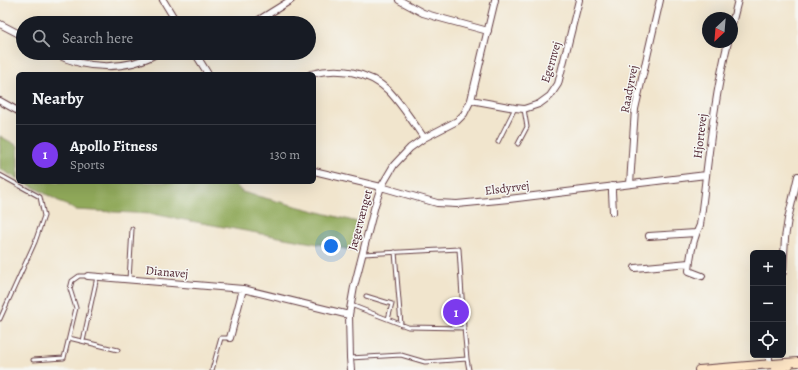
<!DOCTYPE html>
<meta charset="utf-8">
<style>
:root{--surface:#171b24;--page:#20242c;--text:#f1f3f6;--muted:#9ea1a6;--line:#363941;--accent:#7c3aed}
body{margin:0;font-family:Alegreya,serif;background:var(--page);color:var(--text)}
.controls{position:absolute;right:12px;bottom:12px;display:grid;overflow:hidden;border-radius:6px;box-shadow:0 4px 16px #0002}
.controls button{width:36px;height:36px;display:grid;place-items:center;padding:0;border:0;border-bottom:1px solid var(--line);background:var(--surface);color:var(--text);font:20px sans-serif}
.compass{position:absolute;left:702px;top:12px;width:36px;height:36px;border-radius:50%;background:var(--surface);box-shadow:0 4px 16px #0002;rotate:206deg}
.you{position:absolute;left:331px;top:246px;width:14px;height:14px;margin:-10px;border:3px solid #fff;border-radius:50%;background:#1a73e8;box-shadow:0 0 0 6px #1a73e833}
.badge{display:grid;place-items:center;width:26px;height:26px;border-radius:50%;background:var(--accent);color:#fff;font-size:13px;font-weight:700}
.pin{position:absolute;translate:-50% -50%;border:2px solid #fff;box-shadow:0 1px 4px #0006}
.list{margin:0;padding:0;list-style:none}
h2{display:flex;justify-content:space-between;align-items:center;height:52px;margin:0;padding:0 16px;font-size:17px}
h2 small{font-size:13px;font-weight:400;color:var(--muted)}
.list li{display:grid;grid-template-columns:26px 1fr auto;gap:12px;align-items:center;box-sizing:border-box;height:60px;padding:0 16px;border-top:1px solid var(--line)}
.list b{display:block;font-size:15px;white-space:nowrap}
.list p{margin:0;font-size:13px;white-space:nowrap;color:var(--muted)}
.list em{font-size:13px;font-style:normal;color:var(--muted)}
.icon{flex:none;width:22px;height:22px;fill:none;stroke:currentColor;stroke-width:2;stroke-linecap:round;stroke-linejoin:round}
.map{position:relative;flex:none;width:798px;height:370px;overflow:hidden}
.search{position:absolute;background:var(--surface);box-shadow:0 4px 16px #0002;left:16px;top:16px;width:300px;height:44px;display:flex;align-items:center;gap:10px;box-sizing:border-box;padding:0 14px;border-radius:22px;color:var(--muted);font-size:15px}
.panel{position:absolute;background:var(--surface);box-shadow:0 4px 16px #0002;left:16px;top:72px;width:300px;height:112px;border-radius:6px}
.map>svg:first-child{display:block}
</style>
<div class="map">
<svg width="798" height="370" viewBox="0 0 798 370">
<rect width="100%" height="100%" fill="#f6f6f2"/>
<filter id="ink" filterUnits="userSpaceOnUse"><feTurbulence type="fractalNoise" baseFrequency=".025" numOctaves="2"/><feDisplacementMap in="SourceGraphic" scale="8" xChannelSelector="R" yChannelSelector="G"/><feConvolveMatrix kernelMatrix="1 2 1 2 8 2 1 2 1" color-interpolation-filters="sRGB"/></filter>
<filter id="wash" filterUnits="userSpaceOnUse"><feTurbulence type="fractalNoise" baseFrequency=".012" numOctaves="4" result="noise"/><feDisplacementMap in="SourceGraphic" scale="16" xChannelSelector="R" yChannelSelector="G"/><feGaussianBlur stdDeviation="0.9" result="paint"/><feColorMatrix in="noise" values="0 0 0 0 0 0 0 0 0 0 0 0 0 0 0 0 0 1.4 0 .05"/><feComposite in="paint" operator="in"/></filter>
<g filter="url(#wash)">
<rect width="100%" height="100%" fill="#f1e5cd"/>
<path fill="#90a95a" stroke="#6d6442" d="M0 136 18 146V179L0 169Z
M24 182H233L242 192 361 223 351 250 152 214 75 210Z"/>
</g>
<g filter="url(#ink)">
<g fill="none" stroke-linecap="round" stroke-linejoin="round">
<defs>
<path id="service" d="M498 142 515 108
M518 144 527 127 524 109
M0 175 40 197 44 216 35 242 0 319
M395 252 401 325
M129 280 132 229
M366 296 392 304 388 319
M351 305 408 327 464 328 459 249 363 254
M464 328 467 359
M69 338 118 350
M83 341 97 277
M350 358 401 355 425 362 467 359 469 370
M33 360 64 358 76 308 70 289 72 281 79 276H88
M212 370 221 338H230"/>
<path id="minor" d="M163 0 177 23
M399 0 423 13 440 18 488 31
M254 23 291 0
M0 24 23 36
M732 24 738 0
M54 53C86 70 126 71 158 53
M195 53 208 74
M198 58 205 53
M311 74C338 67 368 71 389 91 402 105 413 122 424 138
M471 100 515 108 524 109 539 104 550 96 558 84 579 0
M0 101 18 111
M314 171 381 187 437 203 457 204 509 199 706 175
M630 184 635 109 660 0
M612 186V192L613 212
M649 236 696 233
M635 268 689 263
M783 272 785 238 788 219 798 176
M88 276 243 289 349 315
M702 276 689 271C690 256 693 239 700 225 708 164 713 102 728 42
M230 338 243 289
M769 365V355
M351 370 350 358 349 315 354 287 375 205 381 187 394 165 410 148 424 138 457 121 464 114 471 100 495 0"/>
<path id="secondary" d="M699 370 798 362
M776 370 789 365"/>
</defs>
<use href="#service" stroke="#633d43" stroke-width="5"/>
<use href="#minor" stroke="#633d43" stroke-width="8"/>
<use href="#secondary" stroke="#633d43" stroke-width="10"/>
<use href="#service" stroke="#fff" stroke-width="3"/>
<use href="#minor" stroke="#fff" stroke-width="6"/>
<use href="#secondary" stroke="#fde5c5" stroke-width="8"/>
</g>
</g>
<g text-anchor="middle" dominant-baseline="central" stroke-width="3" stroke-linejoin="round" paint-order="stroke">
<g font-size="12" fill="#4a1f2b" stroke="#f6f6f2">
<text transform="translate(551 62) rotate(-73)">Egernvej</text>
<text transform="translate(629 89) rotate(-79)">Raadyrvej</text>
<text transform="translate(700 136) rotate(-83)">Hjortevej</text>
<text transform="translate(507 188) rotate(-7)">Elsdyrvej</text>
<text transform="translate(360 220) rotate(-75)">Jægervænget</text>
<text transform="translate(167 272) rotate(5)">Dianavej</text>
</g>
</g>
</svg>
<div class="controls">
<button>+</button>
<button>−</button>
<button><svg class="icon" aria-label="locate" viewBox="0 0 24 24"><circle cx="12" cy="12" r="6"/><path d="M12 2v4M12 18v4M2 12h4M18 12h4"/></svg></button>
</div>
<svg class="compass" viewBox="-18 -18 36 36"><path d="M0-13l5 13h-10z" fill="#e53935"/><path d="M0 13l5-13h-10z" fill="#9ea1a6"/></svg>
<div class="you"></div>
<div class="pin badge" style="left:456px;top:312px">1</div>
<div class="search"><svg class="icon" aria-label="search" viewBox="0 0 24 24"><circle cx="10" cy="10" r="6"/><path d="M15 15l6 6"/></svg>Search here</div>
<section class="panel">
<h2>Nearby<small></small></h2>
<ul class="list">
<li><span class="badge">1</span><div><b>Apollo Fitness</b><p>Sports</p></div><em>130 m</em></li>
</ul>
</section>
</div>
